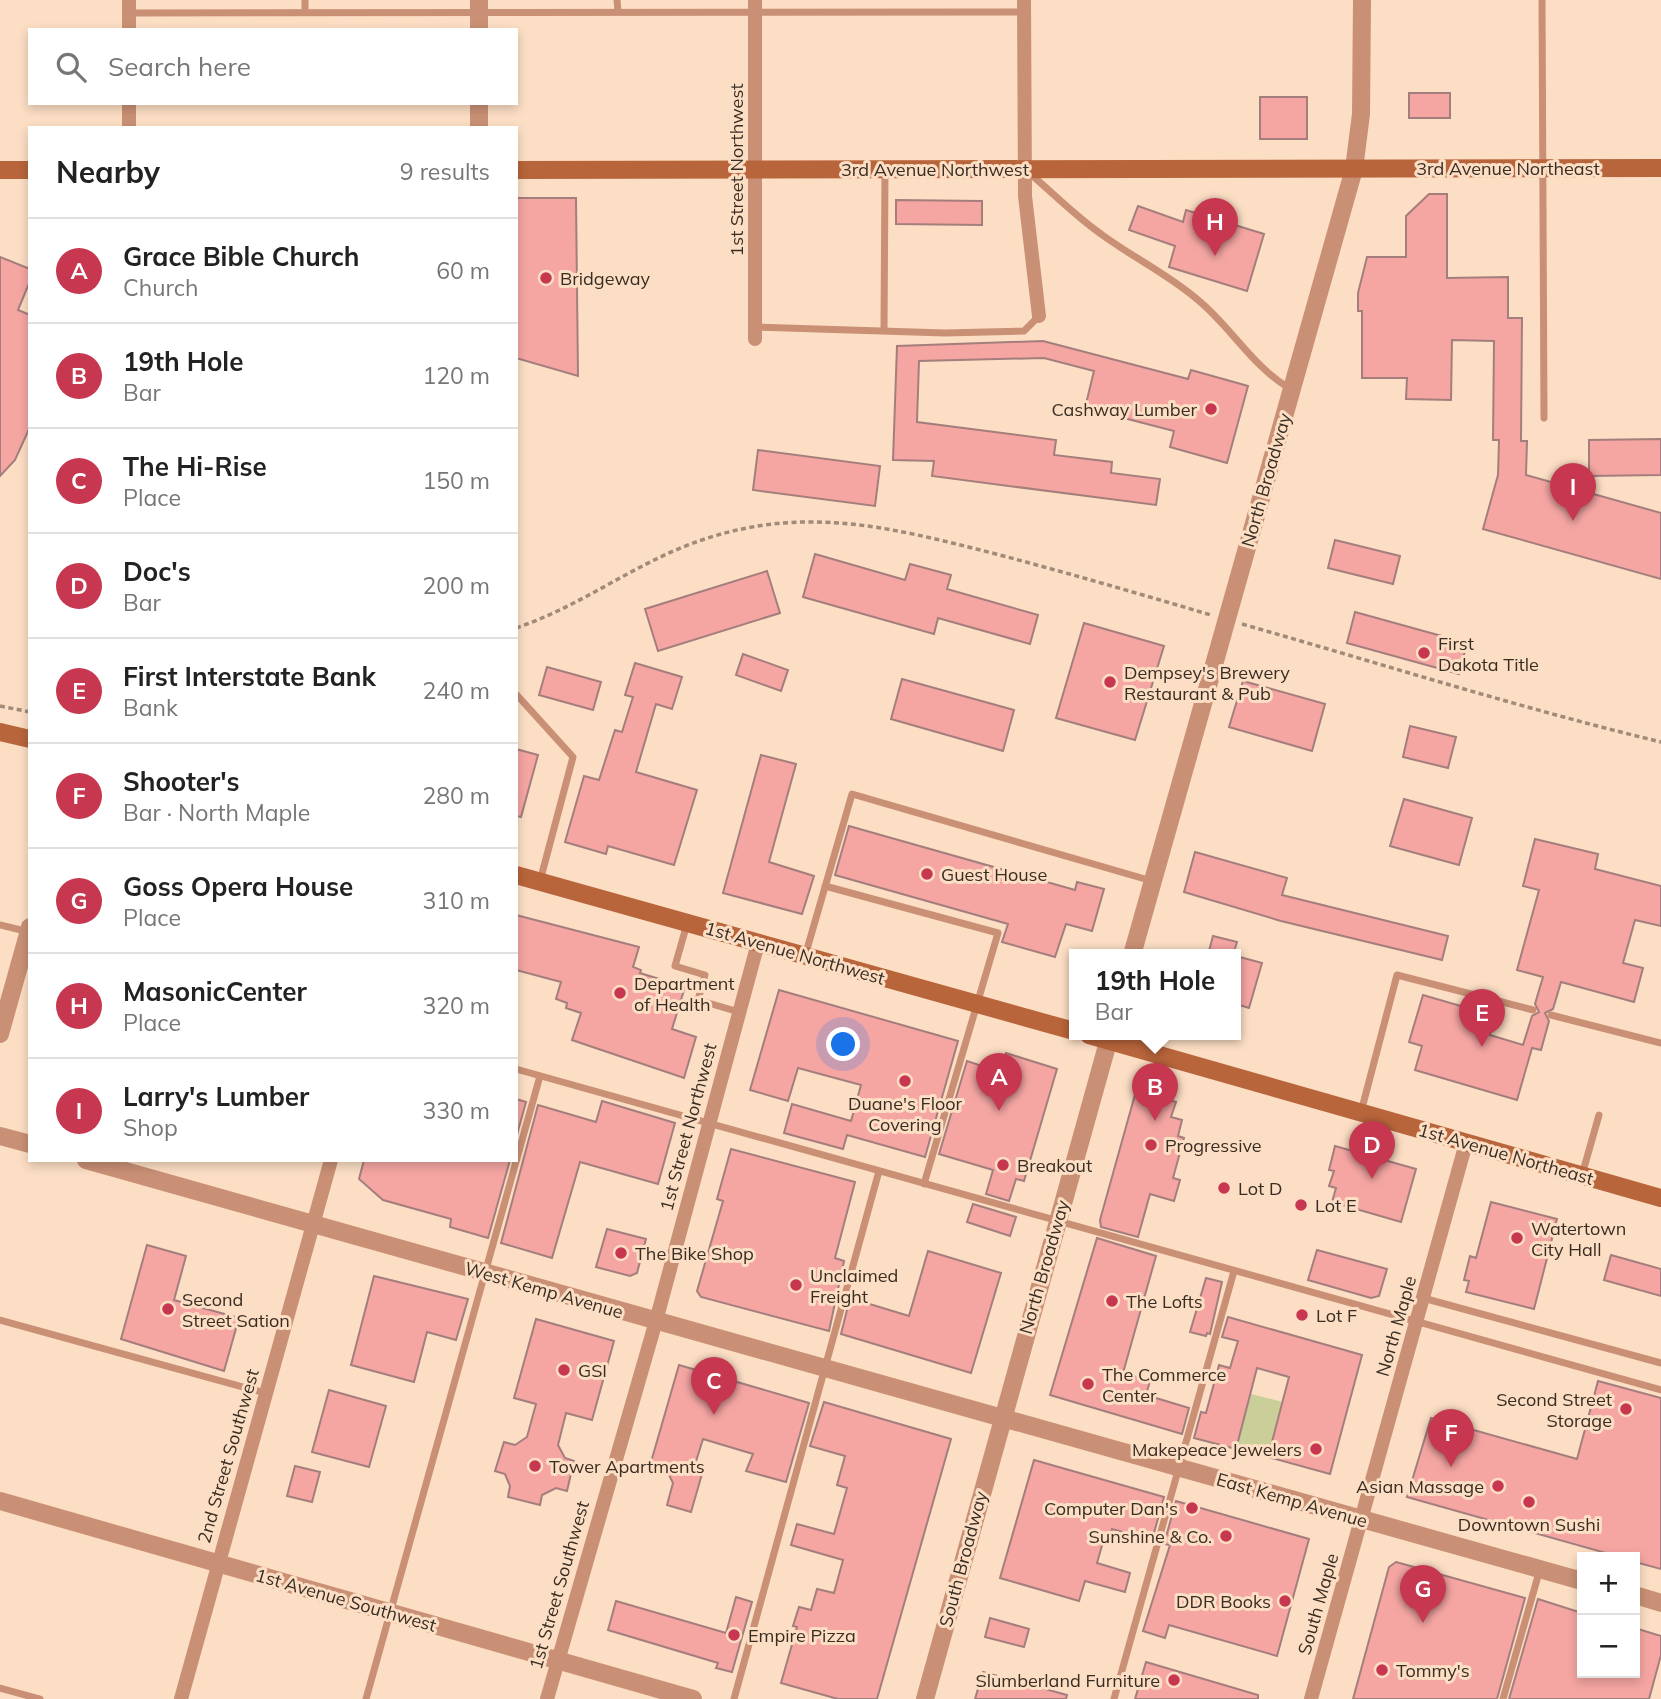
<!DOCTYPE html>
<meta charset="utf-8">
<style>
:root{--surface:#fff;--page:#f6f6f6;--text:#222;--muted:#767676;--line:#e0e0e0;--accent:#c73750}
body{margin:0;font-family:Mulish,sans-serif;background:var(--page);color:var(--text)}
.controls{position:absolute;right:21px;bottom:21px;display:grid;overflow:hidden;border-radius:0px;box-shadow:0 4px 10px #0003}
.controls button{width:63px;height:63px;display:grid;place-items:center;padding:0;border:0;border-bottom:2px solid var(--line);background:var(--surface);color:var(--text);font:35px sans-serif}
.you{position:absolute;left:844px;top:1045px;width:24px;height:24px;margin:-18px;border:5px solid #fff;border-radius:50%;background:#1a73e8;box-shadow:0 0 0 10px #1a73e833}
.badge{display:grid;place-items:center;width:46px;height:46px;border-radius:50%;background:var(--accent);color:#fff;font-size:23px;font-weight:700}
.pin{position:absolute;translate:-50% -58px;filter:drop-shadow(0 2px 4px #0008)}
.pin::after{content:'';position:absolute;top:37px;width:24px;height:21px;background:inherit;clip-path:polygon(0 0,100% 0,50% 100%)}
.popup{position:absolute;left:1069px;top:949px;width:172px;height:91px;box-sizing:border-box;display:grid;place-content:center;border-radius:0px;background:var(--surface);filter:drop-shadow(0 2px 5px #0005);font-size:23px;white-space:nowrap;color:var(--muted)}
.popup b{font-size:26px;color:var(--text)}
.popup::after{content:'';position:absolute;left:50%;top:100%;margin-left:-14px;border:14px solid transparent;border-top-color:var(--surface)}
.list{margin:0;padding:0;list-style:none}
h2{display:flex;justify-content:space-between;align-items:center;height:91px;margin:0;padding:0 28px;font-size:30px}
h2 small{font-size:23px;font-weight:400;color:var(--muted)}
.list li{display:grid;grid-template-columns:46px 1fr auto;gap:21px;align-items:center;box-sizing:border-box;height:105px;padding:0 28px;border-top:2px solid var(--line)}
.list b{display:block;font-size:26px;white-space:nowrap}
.list p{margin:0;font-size:23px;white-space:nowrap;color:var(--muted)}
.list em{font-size:23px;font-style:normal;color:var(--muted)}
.icon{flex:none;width:38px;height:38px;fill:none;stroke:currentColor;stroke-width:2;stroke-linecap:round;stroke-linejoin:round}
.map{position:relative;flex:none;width:1661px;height:1699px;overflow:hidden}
.search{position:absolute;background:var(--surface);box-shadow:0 4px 10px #0003;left:28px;top:28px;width:490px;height:77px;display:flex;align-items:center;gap:18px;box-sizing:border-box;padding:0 24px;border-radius:0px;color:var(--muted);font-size:26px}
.panel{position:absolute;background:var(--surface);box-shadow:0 4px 10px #0003;left:28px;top:126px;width:490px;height:1036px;border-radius:0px}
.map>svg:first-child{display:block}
</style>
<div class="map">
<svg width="1661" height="1699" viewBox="0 0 1661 1699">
<rect width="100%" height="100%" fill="#fcdec4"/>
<path fill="#cace99" d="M1251 1394 1283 1402 1268 1457 1236 1449Z"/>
<path fill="#f5a6a3" stroke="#a47e7c" stroke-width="2" d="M1409 93H1450V118H1409Z
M1260 97H1307V139H1260Z
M1429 194H1447V278L1508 277V318H1522L1521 441H1527L1526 475 1661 513V579L1483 529 1498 475 1499 440H1493L1494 341 1452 340 1451 400 1406 399 1407 378H1362V311H1358V293L1367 257H1406V216Z
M516 198H576L578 376 516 358Z
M896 200 982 201V225L896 224Z
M1138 206 1183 222 1186 210 1264 234 1247 291 1169 267 1175 246 1129 230Z
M0 257 30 269V281L18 310 30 315V427L15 460 0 476Z
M1043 341 1188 379 1191 370 1248 386 1227 463 1170 447 1174 431 1085 408 1094 371 1044 358 919 361 917 422 1056 440 1054 455 1112 462 1111 473 1160 479 1156 505 932 476 934 461 893 460 897 346Z
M1661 439V475L1589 476V440Z
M758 450 880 466 875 506 753 490Z
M1335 540 1400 556 1393 584 1328 568Z
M815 554 905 580 910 564 951 575 947 589 1038 615 1030 644 938 618 934 634 803 597Z
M767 571 780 613 658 651 645 609Z
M1355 612 1467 643 1459 674 1347 643Z
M1084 623 1164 646 1135 740 1056 718Z
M743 654 788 670 781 691 736 675Z
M635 663 682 677 672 709 656 704 636 772 697 790 674 865 608 846 606 854 565 842 584 776 599 780 615 730 622 732 633 697 625 695Z
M547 667 601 682 593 710 539 695Z
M902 679 1014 710 1003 751 891 719Z
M1243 681 1325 704 1312 751 1229 727Z
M1410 726 1456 737 1448 768 1403 757Z
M516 749 538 755 521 817 516 816Z
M761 755 796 764 769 862 814 876 802 914 723 893Z
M1404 799 1472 818 1459 865 1390 846Z
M849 826 1075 890 1077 882 1104 889 1092 931 1066 924 1055 957 1002 942 1008 924 835 875Z
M1535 839 1598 854 1595 869 1661 886V926L1635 920 1623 963 1643 968 1634 1002 1561 982 1553 1009 1545 1013 1549 1021 1541 1050 1532 1048 1517 1100 1415 1070 1422 1046 1409 1042 1423 995 1495 1016 1490 1035 1523 1045 1532 1016 1539 1012 1535 1004 1543 977 1517 970 1539 890 1523 886Z
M1195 852 1287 878 1282 895 1448 936 1442 960 1281 921 1184 892Z
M516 915 639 947 633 967 641 970 640 973 685 987 672 1029 696 1037 684 1078 572 1040 581 1013 566 1008 567 1003 556 999 561 982 516 970Z
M1213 936 1237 942 1233 955H1208Z
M1236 956 1262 963 1249 1008 1236 1004Z
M779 990 958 1041 925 1157 847 1135 843 1149 784 1133 792 1104 851 1121 861 1085 798 1068 788 1101 750 1090Z
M1006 1053 1057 1069 1024 1181 1016 1179 1009 1201 986 1194 993 1170 939 1154 967 1061 1000 1072Z
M1136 1091 1176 1102 1171 1117 1182 1120 1178 1136 1184 1138 1173 1178 1180 1180 1174 1201 1150 1194 1138 1237 1101 1227 1100 1220Z
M516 1099 526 1102 516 1138Z
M602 1101 675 1123 658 1184 580 1162 552 1258 501 1243 538 1105 596 1122Z
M1335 1146 1416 1169 1401 1222 1332 1202 1336 1188 1329 1186 1334 1171 1329 1170Z
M731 1149 855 1182 835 1258 844 1261 829 1331 701 1297 697 1291 723 1201 717 1199Z
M364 1160H510L488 1238 450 1227 451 1219 383 1200 359 1179Z
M1491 1202 1557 1219 1534 1309 1466 1292 1469 1281 1464 1280 1470 1256 1476 1258Z
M973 1204 1016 1217 1010 1236 967 1222Z
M607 1229 646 1239 637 1273 630 1276 596 1267Z
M1097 1238 1156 1256 1123 1373 1150 1381 1146 1395 1189 1408 1182 1434 1050 1395Z
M147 1245 186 1256 174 1300 239 1318 224 1371 121 1339Z
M1317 1250 1387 1269 1379 1296 1371 1298 1308 1280Z
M928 1251 1001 1273 971 1373 841 1334 850 1298 909 1316Z
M1611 1255 1661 1269V1296L1604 1280Z
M374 1276 468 1299 456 1340 427 1332 414 1382 351 1365Z
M1206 1278 1222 1282 1210 1334 1207 1333 1206 1336 1190 1332Z
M1228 1317 1362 1355 1330 1474 1268 1457 1289 1377 1257 1368 1236 1449 1194 1438 1201 1412 1206 1413 1219 1365 1230 1368 1238 1341 1222 1337Z
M536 1319 614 1341 592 1420 566 1413 558 1445 565 1458 574 1461 567 1491 556 1488 542 1495 540 1505 508 1497 510 1486 505 1474 495 1471 504 1442 515 1445 527 1437 536 1404 514 1398Z
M679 1365 809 1403 786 1482 746 1471 753 1454 703 1439 693 1471 702 1474 691 1512 667 1505 673 1483 664 1465 651 1462Z
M1598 1381 1661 1398V1569L1635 1562V1557H1620L1407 1497 1431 1418 1577 1459Z
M329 1390 386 1406 369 1467 312 1452Z
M824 1402 951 1439 877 1699H838L781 1683 797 1627 793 1626 799 1607 811 1610 817 1589 834 1593 843 1560 791 1545 797 1524 834 1534 847 1488 837 1485 845 1456 810 1446Z
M1034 1460 1164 1497 1152 1540 1112 1529 1111 1536 1105 1535 1097 1563 1130 1573 1125 1592 1085 1581 1079 1601 1000 1578Z
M295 1466 320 1472 312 1502 287 1496Z
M1176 1501 1309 1539 1277 1656 1169 1625 1165 1638 1143 1631 1170 1545 1164 1544Z
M1396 1562 1525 1598 1497 1699H1353L1389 1567Z
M736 1597 752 1602 732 1672 716 1668 718 1663 608 1630 616 1601 726 1633Z
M1538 1599 1582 1613V1673H1635V1628L1661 1636V1655L1649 1699H1509Z
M990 1618 1029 1629 1024 1647 985 1637Z
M1146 1662 1258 1695V1699H1135Z
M983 1672 1067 1695 1066 1699H975Z"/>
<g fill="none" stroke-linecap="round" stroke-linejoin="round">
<path stroke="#a08a78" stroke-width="3.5" stroke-dasharray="5 3.5" stroke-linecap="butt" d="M1242 624C1382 664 1520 708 1661 742
M516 628C576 608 626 570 683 547 795 502 886 526 996 554 1068 573 1140 594 1211 615
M0 706 30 712"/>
<path stroke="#c99075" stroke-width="7" d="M617 0 618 11
M1542 0 1544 418
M305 11V0
M129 13 1024 12
M1028 172C1052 192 1075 216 1101 234 1132 257 1168 274 1198 300 1231 327 1252 366 1289 388
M756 327 945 333 1024 331 1039 316
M884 331 885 171
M516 694 573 757 540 881
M825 886 998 933 924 1184
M687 924 675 966 705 975 698 1000 739 1012
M0 925 29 932
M805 956 852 794 1152 881
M1551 1015 1661 1043
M516 1069 1661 1390
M1361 1112 1397 975 1533 1010
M1582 1175 1599 1115
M1423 1298 1661 1363
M0 1320 265 1393
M0 1688 40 1699
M366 1699 540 1076
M734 1699 879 1171
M1114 1699 1234 1271
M1503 1699 1540 1569"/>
<path stroke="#c99075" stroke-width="14" d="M129 0V30
M755 0V339
M1024 0 1025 196 1039 316
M129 103V128
M181 1699 331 1160
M547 1699 656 1321 758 943
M1311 1699 1466 1143"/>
<path stroke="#c99075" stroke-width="18" d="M479 30V0
M479 128V103
M1132 955 1354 169 1361 114 1362 0
M0 1034 30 927
M0 1136 30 1144
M86 1160 1582 1581
M0 1501 693 1699
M1635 1595 1661 1603
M925 1699 1110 1035"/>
<path stroke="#b8653b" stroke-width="18" d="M0 170H30
M516 170 1661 168
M0 732 30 739
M516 875 1074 1031
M1089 1035 1661 1198"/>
</g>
<g fill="#c73750" stroke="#fcdec4" stroke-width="2.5">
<circle cx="546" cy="278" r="7"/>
<circle cx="1211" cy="409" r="7"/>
<circle cx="1424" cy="653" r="7"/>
<circle cx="1110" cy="682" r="7"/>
<circle cx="927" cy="874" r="7"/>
<circle cx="620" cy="993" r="7"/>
<circle cx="905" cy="1081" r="7"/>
<circle cx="1151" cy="1145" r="7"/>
<circle cx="1003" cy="1165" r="7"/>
<circle cx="1224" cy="1188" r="7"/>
<circle cx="1301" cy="1205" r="7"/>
<circle cx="1517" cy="1238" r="7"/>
<circle cx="621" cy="1253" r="7"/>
<circle cx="796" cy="1285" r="7"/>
<circle cx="1112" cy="1301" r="7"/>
<circle cx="168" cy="1309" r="7"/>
<circle cx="1302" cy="1315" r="7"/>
<circle cx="564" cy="1370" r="7"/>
<circle cx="1088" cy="1384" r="7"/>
<circle cx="1626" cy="1409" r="7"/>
<circle cx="1316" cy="1449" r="7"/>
<circle cx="535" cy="1466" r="7"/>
<circle cx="1498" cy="1486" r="7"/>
<circle cx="1529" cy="1502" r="7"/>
<circle cx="1192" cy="1508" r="7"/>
<circle cx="1226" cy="1536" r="7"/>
<circle cx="1285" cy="1601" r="7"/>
<circle cx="734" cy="1635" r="7"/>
<circle cx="1382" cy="1670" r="7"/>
<circle cx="1174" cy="1680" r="7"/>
</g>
<g text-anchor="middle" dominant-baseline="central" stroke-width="6" stroke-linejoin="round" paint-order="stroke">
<g font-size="18" fill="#392d23" stroke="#fcdec4">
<text x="1508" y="168">3rd Avenue Northeast</text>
<text x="935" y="169">3rd Avenue Northwest</text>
<text transform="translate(736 170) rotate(-90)">1st Street Northwest</text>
<text transform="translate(1266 480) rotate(-74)">North Broadway</text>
<text transform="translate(795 953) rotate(16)">1st Avenue Northwest</text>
<text transform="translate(688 1127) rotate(-75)">1st Street Northwest</text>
<text transform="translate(1506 1154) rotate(16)">1st Avenue Northeast</text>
<text transform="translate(1044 1267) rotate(-74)">North Broadway</text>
<text transform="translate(544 1290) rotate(16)">West Kemp Avenue</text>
<text transform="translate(1396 1326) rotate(-74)">North Maple</text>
<text transform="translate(228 1456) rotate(-74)">2nd Street Southwest</text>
<text transform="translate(1292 1500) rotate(16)">East Kemp Avenue</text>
<text transform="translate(963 1559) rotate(-75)">South Broadway</text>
<text transform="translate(559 1585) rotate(-74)">1st Street Southwest</text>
<text transform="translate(346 1600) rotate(16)">1st Avenue Southwest</text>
<text transform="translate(1318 1604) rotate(-74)">South Maple</text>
</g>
<g font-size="18" fill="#392d23" stroke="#fcdec4" text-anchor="start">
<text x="560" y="278">Bridgeway</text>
<text x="1197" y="409" text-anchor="end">Cashway Lumber</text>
<text x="1438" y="643">First<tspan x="1438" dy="21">Dakota Title</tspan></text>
<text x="1124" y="672">Dempsey's Brewery<tspan x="1124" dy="21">Restaurant &amp; Pub</tspan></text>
<text x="941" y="874">Guest House</text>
<text x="634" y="983">Department<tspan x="634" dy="21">of Health</tspan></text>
<text x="905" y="1103" text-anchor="middle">Duane's Floor<tspan x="905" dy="21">Covering</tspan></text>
<text x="1165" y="1145">Progressive</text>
<text x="1017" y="1165">Breakout</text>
<text x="1238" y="1188">Lot D</text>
<text x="1315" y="1205">Lot E</text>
<text x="1531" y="1228">Watertown<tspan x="1531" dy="21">City Hall</tspan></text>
<text x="635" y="1253">The Bike Shop</text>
<text x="810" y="1275">Unclaimed<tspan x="810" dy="21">Freight</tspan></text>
<text x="182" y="1299">Second<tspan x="182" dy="21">Street Sation</tspan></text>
<text x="1126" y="1301">The Lofts</text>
<text x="1316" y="1315">Lot F</text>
<text x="578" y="1370">GSI</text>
<text x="1102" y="1374">The Commerce<tspan x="1102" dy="21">Center</tspan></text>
<text x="1612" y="1399" text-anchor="end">Second Street<tspan x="1612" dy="21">Storage</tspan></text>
<text x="1302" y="1449" text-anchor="end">Makepeace Jewelers</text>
<text x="549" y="1466">Tower Apartments</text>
<text x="1484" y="1486" text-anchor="end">Asian Massage</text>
<text x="1178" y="1508" text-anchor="end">Computer Dan's</text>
<text x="1529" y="1524" text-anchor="middle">Downtown Sushi</text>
<text x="1212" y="1536" text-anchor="end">Sunshine &amp; Co.</text>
<text x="1271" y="1601" text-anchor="end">DDR Books</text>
<text x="748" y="1635">Empire Pizza</text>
<text x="1396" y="1670">Tommy's</text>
<text x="1160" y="1680" text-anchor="end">Slumberland Furniture</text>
</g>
</g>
</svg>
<div class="controls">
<button>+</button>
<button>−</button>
</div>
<div class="you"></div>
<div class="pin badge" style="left:999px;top:1111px">A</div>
<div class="pin badge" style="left:1155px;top:1121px">B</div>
<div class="popup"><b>19th Hole</b>Bar</div>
<div class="pin badge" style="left:714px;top:1415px">C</div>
<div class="pin badge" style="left:1372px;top:1179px">D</div>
<div class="pin badge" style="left:1482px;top:1047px">E</div>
<div class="pin badge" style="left:1451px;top:1467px">F</div>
<div class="pin badge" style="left:1423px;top:1623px">G</div>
<div class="pin badge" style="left:1215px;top:256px">H</div>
<div class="pin badge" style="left:1573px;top:521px">I</div>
<div class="search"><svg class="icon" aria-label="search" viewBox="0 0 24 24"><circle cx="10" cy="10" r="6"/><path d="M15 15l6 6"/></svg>Search here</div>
<section class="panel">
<h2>Nearby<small>9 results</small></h2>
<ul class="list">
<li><span class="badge">A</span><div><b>Grace Bible Church</b><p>Church</p></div><em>60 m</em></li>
<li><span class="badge">B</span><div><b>19th Hole</b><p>Bar</p></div><em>120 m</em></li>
<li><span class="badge">C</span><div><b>The Hi-Rise</b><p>Place</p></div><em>150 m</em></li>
<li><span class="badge">D</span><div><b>Doc's</b><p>Bar</p></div><em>200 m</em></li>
<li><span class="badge">E</span><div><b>First Interstate Bank</b><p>Bank</p></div><em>240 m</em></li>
<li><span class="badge">F</span><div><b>Shooter's</b><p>Bar · North Maple</p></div><em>280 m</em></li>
<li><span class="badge">G</span><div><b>Goss Opera House</b><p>Place</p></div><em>310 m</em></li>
<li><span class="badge">H</span><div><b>MasonicCenter</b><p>Place</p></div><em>320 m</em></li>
<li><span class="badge">I</span><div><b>Larry's Lumber</b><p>Shop</p></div><em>330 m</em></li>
</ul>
</section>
</div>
